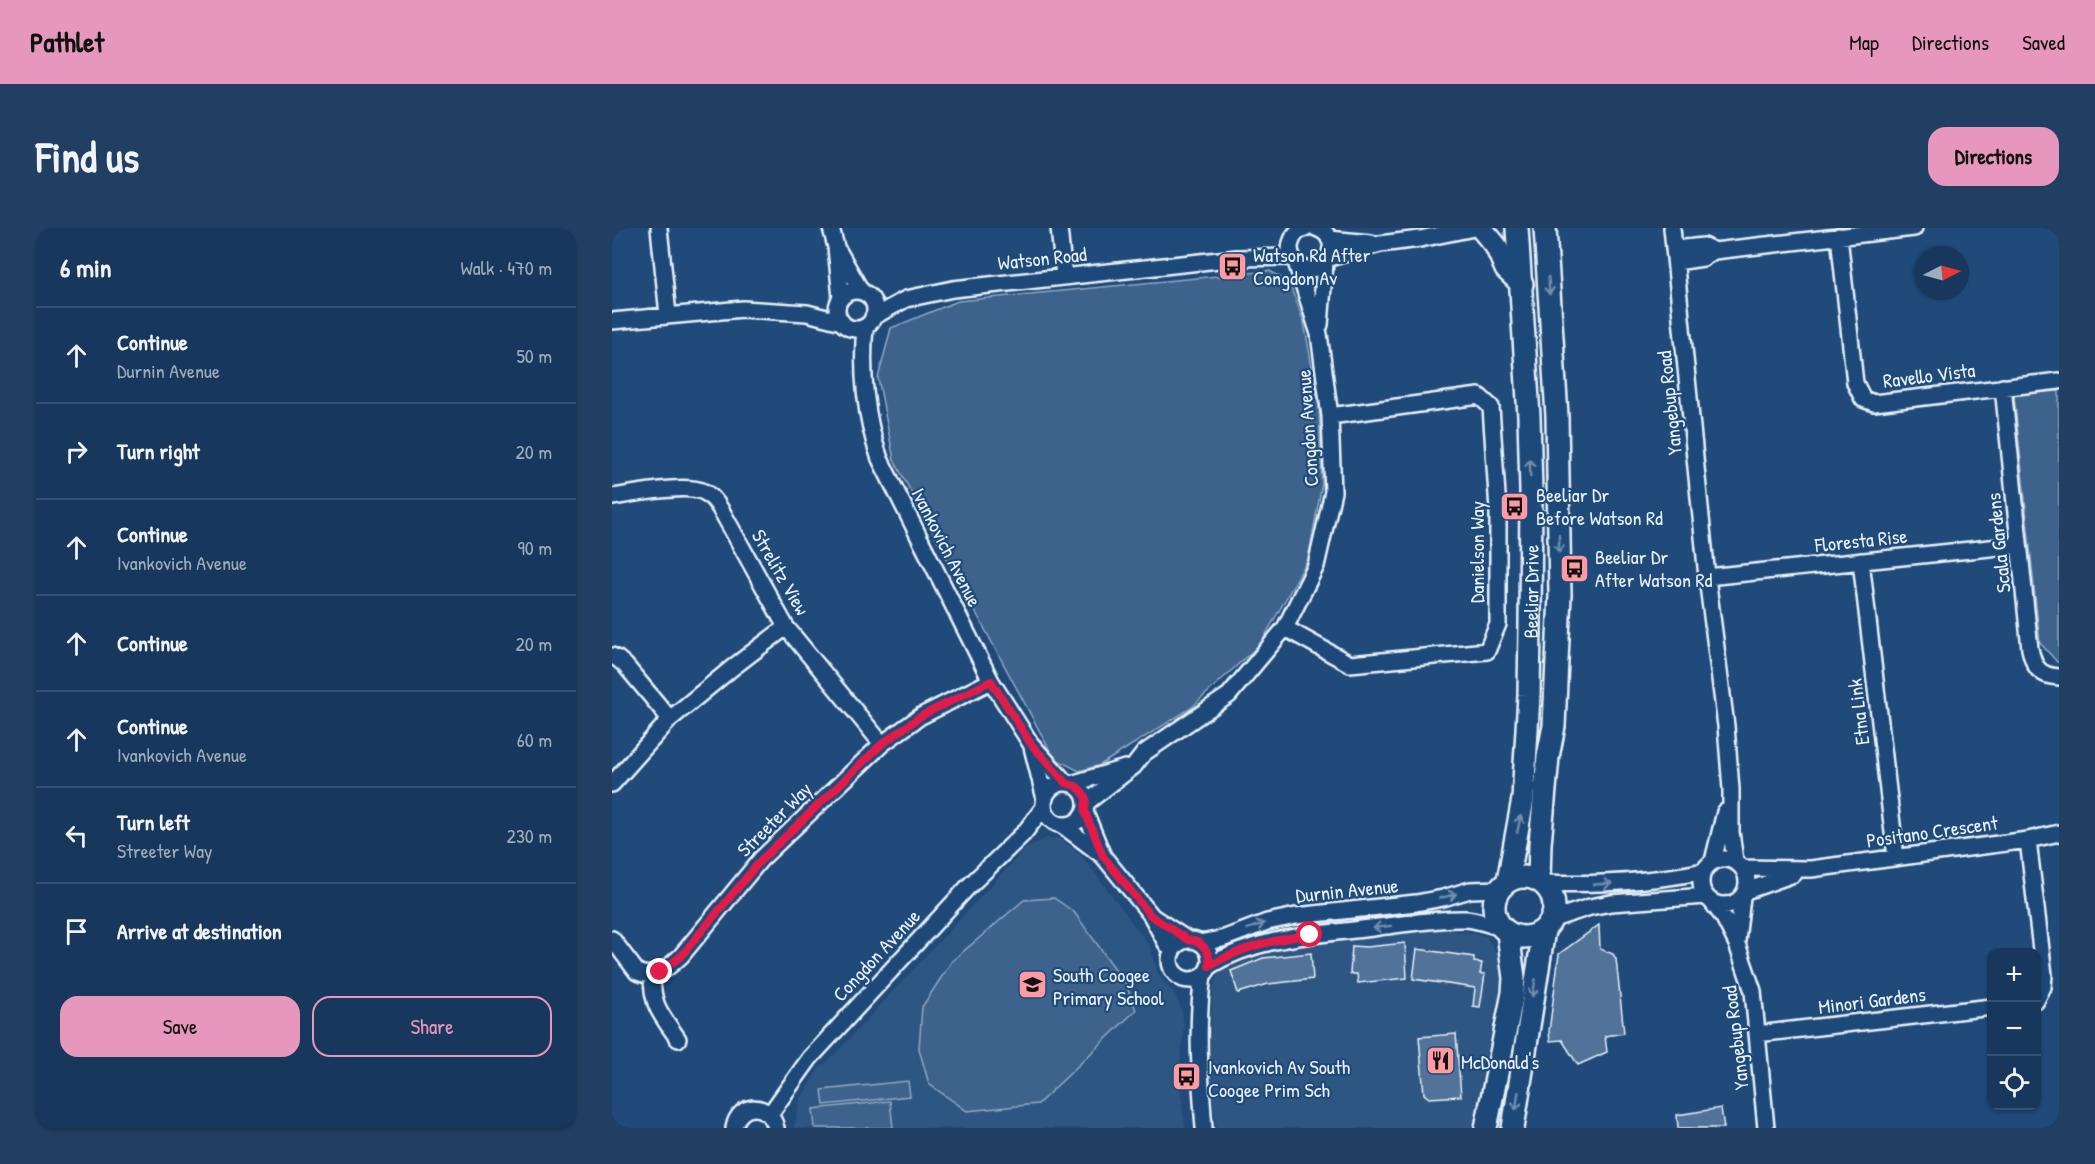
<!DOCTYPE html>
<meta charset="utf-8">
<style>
:root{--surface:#17385c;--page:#203f62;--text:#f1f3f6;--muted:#9eacbb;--line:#365272;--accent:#e797bd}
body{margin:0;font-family:"Patrick Hand",sans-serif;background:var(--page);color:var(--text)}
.controls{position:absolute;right:18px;bottom:18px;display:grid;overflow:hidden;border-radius:12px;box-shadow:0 2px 4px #0004}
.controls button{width:54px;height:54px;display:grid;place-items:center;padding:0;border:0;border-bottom:2px solid var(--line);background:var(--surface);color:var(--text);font:30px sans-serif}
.compass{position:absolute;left:1303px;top:18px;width:54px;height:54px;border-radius:50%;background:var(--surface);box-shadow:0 2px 4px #0004;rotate:84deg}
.stop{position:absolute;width:18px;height:18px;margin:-14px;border:4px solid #e11d48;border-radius:50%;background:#fff}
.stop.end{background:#e11d48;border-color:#fff;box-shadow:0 2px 6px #0008}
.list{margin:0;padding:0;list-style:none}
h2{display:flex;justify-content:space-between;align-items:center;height:78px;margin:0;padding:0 24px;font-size:26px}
h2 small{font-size:20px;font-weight:400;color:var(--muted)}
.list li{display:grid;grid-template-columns:39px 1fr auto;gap:18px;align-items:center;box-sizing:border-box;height:96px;padding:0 24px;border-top:2px solid var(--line)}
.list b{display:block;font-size:22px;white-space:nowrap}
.list p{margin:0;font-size:20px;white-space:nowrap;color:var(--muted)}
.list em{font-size:20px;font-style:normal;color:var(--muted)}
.actions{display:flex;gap:12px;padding:18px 24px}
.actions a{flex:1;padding:14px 0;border:2px solid var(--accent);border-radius:18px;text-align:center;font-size:21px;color:var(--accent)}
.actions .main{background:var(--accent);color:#111}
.icon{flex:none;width:33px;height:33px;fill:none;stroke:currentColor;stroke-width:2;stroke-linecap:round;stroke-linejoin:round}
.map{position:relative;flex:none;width:1447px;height:900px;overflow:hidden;border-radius:18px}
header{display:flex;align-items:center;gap:36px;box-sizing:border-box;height:84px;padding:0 30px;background:var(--accent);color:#111}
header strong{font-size:28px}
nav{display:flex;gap:33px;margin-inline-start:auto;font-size:21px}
.intro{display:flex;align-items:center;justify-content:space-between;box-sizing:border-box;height:144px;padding:0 36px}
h1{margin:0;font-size:42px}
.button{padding:15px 27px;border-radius:18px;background:var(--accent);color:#111;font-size:21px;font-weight:700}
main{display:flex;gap:36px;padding:0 36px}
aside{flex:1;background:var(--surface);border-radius:18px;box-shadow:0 2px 4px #0004}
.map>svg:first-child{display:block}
</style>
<header>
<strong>Pathlet</strong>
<nav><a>Map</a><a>Directions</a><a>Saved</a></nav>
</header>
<div class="intro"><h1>Find us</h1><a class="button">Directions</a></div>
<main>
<aside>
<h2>6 min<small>Walk · 470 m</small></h2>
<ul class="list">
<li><svg class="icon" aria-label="ahead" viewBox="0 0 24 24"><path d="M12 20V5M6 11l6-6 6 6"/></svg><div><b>Continue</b><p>Durnin Avenue</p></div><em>50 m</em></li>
<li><svg class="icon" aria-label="right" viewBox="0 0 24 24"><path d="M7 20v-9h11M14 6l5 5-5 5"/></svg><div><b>Turn right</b></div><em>20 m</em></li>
<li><svg class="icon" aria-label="ahead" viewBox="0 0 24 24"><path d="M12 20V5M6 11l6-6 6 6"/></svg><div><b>Continue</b><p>Ivankovich Avenue</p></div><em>90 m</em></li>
<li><svg class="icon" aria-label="ahead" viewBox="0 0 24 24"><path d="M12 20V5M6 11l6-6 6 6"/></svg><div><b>Continue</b></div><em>20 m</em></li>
<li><svg class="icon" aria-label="ahead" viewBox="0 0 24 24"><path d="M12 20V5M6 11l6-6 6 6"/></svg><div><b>Continue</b><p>Ivankovich Avenue</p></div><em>60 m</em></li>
<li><svg class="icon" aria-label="left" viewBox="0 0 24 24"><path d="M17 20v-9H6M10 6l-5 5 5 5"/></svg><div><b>Turn left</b><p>Streeter Way</p></div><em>230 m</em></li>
<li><svg class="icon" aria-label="arrive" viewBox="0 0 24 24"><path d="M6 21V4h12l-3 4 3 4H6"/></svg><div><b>Arrive at destination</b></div></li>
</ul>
<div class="actions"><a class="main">Save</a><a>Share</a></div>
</aside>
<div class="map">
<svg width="1447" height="900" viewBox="0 0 1447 900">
<rect width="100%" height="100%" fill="#1f4a7a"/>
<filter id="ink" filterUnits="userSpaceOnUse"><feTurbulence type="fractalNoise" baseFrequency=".0167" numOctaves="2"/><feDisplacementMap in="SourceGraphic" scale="12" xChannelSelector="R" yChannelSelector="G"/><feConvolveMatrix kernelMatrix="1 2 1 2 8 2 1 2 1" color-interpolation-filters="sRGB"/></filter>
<g filter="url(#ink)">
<path fill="#2e5683" d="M435 610 449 611 470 628 538 718 545 743 551 753 563 766 570 783 572 798 567 847 573 900H182L188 872 206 842 224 825 414 620Z
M833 701 874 708 890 734 891 751 878 808 867 869 870 880 866 900H604L597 835 601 759 608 741 634 728 693 714Z"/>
<path fill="#3c628c" stroke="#92aac2" stroke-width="1.5" d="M658 43 677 55 692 94 707 178 710 256 696 331 649 415 579 480 488 537 467 543 442 530 282 232 266 150 279 100 346 73Z
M1447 163V434H1445L1428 415 1402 167Z
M442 670 462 684 514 756 524 782 426 876 355 883 317 856 307 821 310 779 340 733 412 672Z
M296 853 298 868 212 877 210 862Z
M278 873 281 900H203L201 881Z"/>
<path fill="#517399" stroke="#e8f1f8" stroke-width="1.5" d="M987 697 988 721 1001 726 1004 731 1012 805 993 808 995 824 966 837 950 812 938 813 937 804 947 726Z
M793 715 795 750 746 755 745 746H738L740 718 755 719Z
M805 721 862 729V734L870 735 868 746H873L868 779 861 778 863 760 801 751Z
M699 725 701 751 656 756 626 765 619 743 651 730Z
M844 806 849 868 817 870 812 866 807 809Z
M1109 880 1112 900H1066L1065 887Z"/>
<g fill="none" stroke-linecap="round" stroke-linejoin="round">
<defs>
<path id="minor" d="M47 0 56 87
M219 0 224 19 229 70
M447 0 452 49
M693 0C687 2 682 6 680 12 677 18 678 25 681 30 699 63 742 13 704 0
M1060 0 1095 349 1114 498 1119 561V604L1123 633
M1227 8 1243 155 1251 171 1262 175 1447 153
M717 11 759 15
M1062 21 1092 18 1102 23
M227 24 249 63
M717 30 768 16 808 11 862 0
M1064 34 1091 30 1102 23 1302 0
M225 82a19 19 0 1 1 38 0a19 19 0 1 1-38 0Z
M261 89 294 71 341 61 625 30 680 29
M0 93 131 81 195 85 230 94
M708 97 713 35
M253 99C249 142 253 190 268 231L379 453 419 516 454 555
M1391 159 1418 421C1422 439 1427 448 1447 449
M0 269C21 266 75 255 92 264 102 269 108 280 113 289L174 399 270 516
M1249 333 1284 630
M1095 349 1407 317
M673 400 738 436 875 423 886 396V282L879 179 867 168 718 188
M0 428 6 431 13 437 58 491
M420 519 433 571
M432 576a21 21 0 1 1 42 0a21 21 0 1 1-42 0Z
M0 556 58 491 120 440 174 399
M459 556 513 540
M474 575 522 538 532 525 617 467 673 400 704 338 721 264 718 188 707 106 684 34
M473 584 491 628 539 687 554 715 560 722
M450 597 491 628
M1416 612 1432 747 1431 759 1424 773
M1089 654a23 23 0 1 1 46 0a23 23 0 1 1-46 0Z
M1101 633 1113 584
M1131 640 1199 641 1416 612 1447 605
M932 655C987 657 1039 654 1092 643
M1134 663 1182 646
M1100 674 1112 690 1125 716 1141 763 1154 900
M541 689 576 712
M941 691 978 679 999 675 1094 668
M0 711 25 744C43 752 56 740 69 728L149 631 270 516 309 488 379 453
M558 732a20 20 0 1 1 40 0a20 20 0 1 1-40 0Z
M1125 713 1130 669
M588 715 610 711 655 694 684 688 804 675 831 670 858 662 888 661
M597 738C649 707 709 707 767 699 795 696 825 690 854 691 866 692 879 697 890 700
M40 747C40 779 49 786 66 811
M591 747C584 799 588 849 592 900
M1145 806 1380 779
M158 886 198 830 356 659 412 605 432 579
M122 900C127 873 158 874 164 900"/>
<g id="highway">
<path d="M869 0 884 18 894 41 910 56"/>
<circle cx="912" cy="679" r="30"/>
<path d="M927 652 928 616 936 529 942 498 948 367 945 188 933 0"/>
<path id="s1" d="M896 653 911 571 917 467 918 398 919 263 917 188 905 0"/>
<path d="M874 900 901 765 902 750 896 705"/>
<path d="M901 900 932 702"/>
</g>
</defs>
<use href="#minor" stroke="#e8f1f8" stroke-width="20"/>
<use href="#highway" stroke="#e8f1f8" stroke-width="26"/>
<use href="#minor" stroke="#1f4a7a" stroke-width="15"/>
<use href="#highway" stroke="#1f4a7a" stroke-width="21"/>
</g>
<defs><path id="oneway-shaft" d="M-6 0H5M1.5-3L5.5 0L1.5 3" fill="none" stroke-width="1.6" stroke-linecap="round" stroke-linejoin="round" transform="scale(1.5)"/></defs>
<g stroke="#6f8dac">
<use href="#oneway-shaft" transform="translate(937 58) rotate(86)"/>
<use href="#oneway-shaft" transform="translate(918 240) rotate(-92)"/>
<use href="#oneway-shaft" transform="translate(947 316) rotate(90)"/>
<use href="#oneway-shaft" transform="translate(907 596) rotate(-78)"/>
<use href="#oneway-shaft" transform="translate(991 656) rotate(-3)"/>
<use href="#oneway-shaft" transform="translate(836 668) rotate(-15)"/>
<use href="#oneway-shaft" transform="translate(644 698) rotate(-19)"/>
<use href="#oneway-shaft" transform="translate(770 699) rotate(173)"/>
<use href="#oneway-shaft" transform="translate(922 760) rotate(100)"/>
<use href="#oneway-shaft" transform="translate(905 873) rotate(98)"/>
</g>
</g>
<g fill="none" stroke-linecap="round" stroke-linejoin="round" filter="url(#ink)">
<path stroke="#e11d48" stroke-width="8" d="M48 744 69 728 149 632 270 516 309 488 379 453 419 516 454 555 464 558 470 563 474 571 473 584 491 628 538 687 576 712C591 713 599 724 597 738 628 720 662 711 698 707"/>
</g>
<defs>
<symbol id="bus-square" viewBox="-11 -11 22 22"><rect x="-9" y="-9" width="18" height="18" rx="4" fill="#ff9aa2" stroke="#1f4a7a"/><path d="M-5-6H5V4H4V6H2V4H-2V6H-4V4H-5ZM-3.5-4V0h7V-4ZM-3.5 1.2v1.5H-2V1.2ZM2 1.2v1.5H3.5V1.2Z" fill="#111"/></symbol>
<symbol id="school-square" viewBox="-11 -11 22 22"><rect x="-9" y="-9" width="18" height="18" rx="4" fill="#ff9aa2" stroke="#1f4a7a"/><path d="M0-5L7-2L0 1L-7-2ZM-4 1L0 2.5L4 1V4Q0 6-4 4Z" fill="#111"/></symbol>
<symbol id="restaurant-square" viewBox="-11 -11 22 22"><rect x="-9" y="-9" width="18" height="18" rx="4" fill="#ff9aa2" stroke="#1f4a7a"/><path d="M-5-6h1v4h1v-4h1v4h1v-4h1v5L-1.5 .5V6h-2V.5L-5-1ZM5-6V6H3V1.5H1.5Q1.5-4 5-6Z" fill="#111"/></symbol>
</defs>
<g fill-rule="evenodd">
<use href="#bus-square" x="604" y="22" width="33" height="33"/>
<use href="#bus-square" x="886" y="262" width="33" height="33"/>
<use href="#bus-square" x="946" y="324" width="33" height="33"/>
<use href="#school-square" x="404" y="740" width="33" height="33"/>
<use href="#restaurant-square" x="812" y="816" width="33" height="33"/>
<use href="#bus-square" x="558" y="832" width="33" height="33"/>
</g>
<g text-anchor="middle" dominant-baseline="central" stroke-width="4.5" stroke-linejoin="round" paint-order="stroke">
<g font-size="20" fill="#e8f1f8" stroke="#1f4a7a" text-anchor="start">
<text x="641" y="26">Watson Rd After<tspan x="641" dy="23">Congdon Av</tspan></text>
<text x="924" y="266">Beeliar Dr<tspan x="924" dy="23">Before Watson Rd</tspan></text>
<text x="983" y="328">Beeliar Dr<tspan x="983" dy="23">After Watson Rd</tspan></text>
<text x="441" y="746">South Coogee<tspan x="441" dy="23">Primary School</tspan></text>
<text x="849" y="833">McDonald's</text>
<text x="596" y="838">Ivankovich Av South<tspan x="596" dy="23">Coogee Prim Sch</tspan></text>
</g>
<g font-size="20" fill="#e8f1f8" stroke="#1f4a7a">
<text transform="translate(430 30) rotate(-6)">Watson Road</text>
<text transform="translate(1317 147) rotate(-7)">Ravello Vista</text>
<text transform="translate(1057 175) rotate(-96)">Yangebup Road</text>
<text transform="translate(695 200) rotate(-94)">Congdon Avenue</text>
<text transform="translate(1249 312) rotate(-6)">Floresta Rise</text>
<text transform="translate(1386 315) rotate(-96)">Scala Gardens</text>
<text transform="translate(335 319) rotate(63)">Ivankovich Avenue</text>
<text transform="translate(864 324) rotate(-90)">Danielson Way</text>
<text transform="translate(169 344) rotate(60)">Strelitz View</text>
<text stroke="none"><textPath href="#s1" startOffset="291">Beeliar Drive</textPath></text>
<text transform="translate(1246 484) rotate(-97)">Etna Link</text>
<text transform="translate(162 591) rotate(-45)">Streeter Way</text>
<text transform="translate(1320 603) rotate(-8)">Positano Crescent</text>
<text transform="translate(735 662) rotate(-6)">Durnin Avenue</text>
<text transform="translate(264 727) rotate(-47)">Congdon Avenue</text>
<text transform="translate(1260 772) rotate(-7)">Minori Gardens</text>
<text transform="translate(1123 810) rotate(-97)">Yangebup Road</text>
</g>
</g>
</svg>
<div class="controls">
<button>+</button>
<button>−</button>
<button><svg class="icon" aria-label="locate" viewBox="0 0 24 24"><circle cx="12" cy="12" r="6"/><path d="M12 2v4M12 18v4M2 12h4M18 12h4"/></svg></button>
</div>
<svg class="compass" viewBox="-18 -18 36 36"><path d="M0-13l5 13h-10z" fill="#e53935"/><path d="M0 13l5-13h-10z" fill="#9eacbb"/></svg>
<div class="stop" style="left:698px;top:707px"></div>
<div class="stop end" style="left:48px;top:744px"></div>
</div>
</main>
